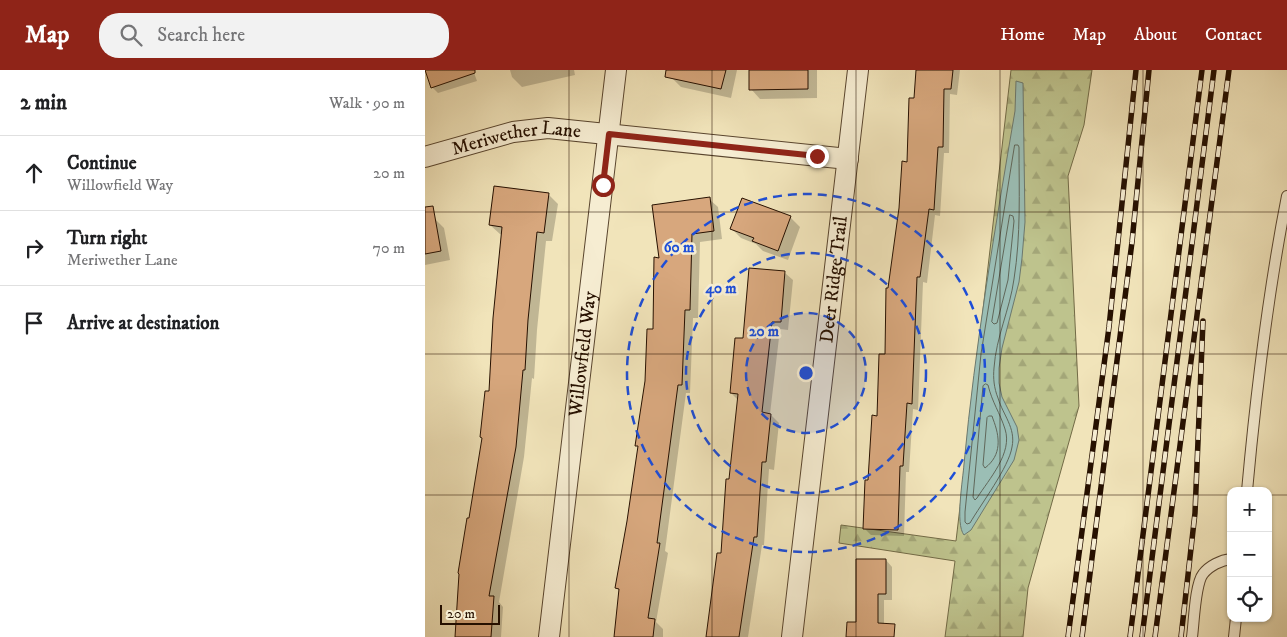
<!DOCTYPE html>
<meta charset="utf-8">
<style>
:root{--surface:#fff;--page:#f2f2f2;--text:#202124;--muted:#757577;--line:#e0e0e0;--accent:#8f2418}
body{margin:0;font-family:"IM FELL DW Pica",serif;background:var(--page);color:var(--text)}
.controls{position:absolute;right:15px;bottom:15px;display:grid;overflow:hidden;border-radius:10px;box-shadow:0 1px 4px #0004}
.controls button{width:45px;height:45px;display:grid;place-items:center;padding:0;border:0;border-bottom:1px solid var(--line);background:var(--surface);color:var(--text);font:25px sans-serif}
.scale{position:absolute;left:15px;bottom:12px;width:60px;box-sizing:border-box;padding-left:5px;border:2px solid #261000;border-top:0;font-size:14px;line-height:18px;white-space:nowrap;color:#261000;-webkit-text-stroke:4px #f6edd2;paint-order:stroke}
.stop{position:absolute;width:15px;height:15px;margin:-11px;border:4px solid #8f2418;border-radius:50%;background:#fff}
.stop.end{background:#8f2418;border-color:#fff;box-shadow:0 1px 5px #0008}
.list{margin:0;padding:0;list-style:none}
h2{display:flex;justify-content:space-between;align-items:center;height:65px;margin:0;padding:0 20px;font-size:21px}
h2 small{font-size:16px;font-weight:400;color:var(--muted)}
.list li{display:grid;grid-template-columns:32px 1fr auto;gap:15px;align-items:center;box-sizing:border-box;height:75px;padding:0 20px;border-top:1px solid var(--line)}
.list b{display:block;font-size:19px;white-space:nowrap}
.list p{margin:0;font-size:16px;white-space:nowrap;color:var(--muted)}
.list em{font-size:16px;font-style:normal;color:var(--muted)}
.icon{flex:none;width:28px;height:28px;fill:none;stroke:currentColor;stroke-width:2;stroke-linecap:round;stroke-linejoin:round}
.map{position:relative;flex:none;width:862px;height:567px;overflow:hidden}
header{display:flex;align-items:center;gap:30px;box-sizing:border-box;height:70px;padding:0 25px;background:var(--accent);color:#fff}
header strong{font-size:24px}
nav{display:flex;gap:28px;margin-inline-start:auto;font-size:18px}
.search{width:350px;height:45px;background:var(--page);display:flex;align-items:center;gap:12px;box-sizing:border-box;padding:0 18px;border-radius:20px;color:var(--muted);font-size:19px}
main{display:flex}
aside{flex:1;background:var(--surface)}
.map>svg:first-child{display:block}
</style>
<header>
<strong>Map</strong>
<div class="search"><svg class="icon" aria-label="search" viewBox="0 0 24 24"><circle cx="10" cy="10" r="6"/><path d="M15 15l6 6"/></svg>Search here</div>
<nav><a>Home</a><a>Map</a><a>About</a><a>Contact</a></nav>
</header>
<main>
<aside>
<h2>2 min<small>Walk · 90 m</small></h2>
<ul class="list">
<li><svg class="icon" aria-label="ahead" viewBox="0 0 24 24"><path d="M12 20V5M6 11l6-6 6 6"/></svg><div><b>Continue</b><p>Willowfield Way</p></div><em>20 m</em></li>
<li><svg class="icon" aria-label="right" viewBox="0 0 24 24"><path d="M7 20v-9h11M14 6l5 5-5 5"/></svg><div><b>Turn right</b><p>Meriwether Lane</p></div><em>70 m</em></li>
<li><svg class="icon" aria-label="arrive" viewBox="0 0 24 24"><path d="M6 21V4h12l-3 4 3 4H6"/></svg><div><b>Arrive at destination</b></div></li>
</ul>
</aside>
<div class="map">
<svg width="862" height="567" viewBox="0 0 862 567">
<defs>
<pattern id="forest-firs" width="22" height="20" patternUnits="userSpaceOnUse" patternTransform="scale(1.25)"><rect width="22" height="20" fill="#bec38d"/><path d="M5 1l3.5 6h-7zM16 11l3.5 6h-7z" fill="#a3a678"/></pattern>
</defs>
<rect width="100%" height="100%" fill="#f1e4ba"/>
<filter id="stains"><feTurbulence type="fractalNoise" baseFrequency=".004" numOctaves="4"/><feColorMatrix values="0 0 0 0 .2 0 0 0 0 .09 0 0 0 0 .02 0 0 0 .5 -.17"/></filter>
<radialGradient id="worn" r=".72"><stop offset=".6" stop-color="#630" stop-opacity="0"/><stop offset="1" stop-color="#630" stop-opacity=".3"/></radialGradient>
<path fill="url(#forest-firs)" stroke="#726a46" d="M586 0H667L659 55 643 106 654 336 603 518 598 567H520L530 491 414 473 416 455 531 471Z"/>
<path fill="#9bbeb5" stroke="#6c786d" d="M591 11 598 13 600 152 597 188 594 212 577 278 574 298V313L577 327 592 357 594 370 589 390 546 460 539 465C530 454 538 409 539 394 550 276 570 158 590 41Z"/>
<path fill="#0003" d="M1 0H48L52 11 13 23 7 17Z
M85 0H149L150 5 97 17 87 7Z
M248 0H312L306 28 256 17 247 8Z
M325 0H392V28L335 29 326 19Z
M493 0H535L532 25 525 24 524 83H519L515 146 510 145 502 213 498 212 493 340 488 339 484 402H481L479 466 446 465 440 459 444 411 461 285 464 220 483 93Z
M124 125 133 134 127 171H121L112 260 109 309 107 308 99 387 74 532 78 537 76 567H32L45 450 65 322 78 165 75 164 65 155Z
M284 129 293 137 297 169 275 172 273 248H268L265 323H261L240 481 243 483 231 552 238 559V567H190L195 521 192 518 214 378 212 375 229 260 235 189Z
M365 147 375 157 363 190 338 181 331 174 316 168 307 159Z
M9 148 19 158 25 190 0 195V150Z
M360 203 368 210 363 260 355 259 345 344 354 353 349 400 344 399 339 475H337L323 567H281L297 485 314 331 306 323 319 270Z
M461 490 467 497V530H459V556L463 567H422L432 553Z"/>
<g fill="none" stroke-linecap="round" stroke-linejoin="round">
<path stroke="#60675a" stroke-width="1" d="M590 75H593L594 77C594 121 596 165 589 209 585 239 571 267 569 298 568 308 569 318 573 328 578 345 591 358 587 377 584 397 556 434 545 453L542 454 540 452V442L556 284Z
M585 145 588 146 589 151 583 210 572 253 569 254 567 252Z
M561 314 563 315C567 332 575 343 580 359 588 383 564 409 552 428L550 430 548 427 558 316Z
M564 346H567L568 349C575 367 577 385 560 398L558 395 562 348Z"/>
</g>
<path fill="#d7a77d" stroke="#261000" d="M0 0H50V3L6 18Z
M241 0H301L296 19 240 7Z
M324 0H383V19L324 20Z
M491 0H528L526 19H519L518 77H513L509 140 504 139 495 207H492L487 334 482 333 478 396H475L473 460 438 459 440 410H443L447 345 452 346 454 284H460L461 218H463L474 138 477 91 482 92 484 28H489Z
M69 116 124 123 119 163 112 162 103 250 100 300H98L91 377 64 526H69L66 567H30L34 504 33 503 42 448H44L57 368 55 367 60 321H64L68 248 77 157 64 155Z
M285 127 289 161 267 164 265 240H260L257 315H253L232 473H235L223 548 230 549 228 567H189L194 519 190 518 202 451 213 376H210L220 311 222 259H228L229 187 234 188 227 135Z
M317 128 366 146 353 181 327 171 329 168 305 159Z
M8 136 16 181 0 184V137Z
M324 198 360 201 356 252H347L337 342 346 344 341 392H337L332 467H329L314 567H281L292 483H296L301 409H304L313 324 305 323 310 268H318Z
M431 489H461V524H453V553L470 554 469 567H421L422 552H431Z"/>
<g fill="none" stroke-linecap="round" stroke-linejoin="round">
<defs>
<path id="service" d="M822 421C831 322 843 223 862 126
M767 567C769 553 770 514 778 504 784 496 796 490 806 489
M809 567 811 548"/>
<g id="minor">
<path id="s1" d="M0 87 88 62 123 58 423 89"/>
<path id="s2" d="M124 567 191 0"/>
<path id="s3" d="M367 567 433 0"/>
</g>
</defs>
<use href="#service" stroke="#59452e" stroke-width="12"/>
<use href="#minor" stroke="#59452e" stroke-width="22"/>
<use href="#service" stroke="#f6edd2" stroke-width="10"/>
<use href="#minor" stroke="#f6edd2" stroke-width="20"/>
<defs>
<path id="rail" d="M643 567 684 257 711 0
M657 567 707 172 724 0
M705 567 777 0
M717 567 789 0
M730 567 804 0
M756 567 770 443 778 251"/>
</defs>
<use href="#rail" stroke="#261000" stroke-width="5.5"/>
<use href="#rail" stroke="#f6edd2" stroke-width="4" stroke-dasharray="11" stroke-linecap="butt"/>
</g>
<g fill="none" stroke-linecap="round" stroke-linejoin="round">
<path stroke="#8f2418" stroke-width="6" d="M178 115 184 64 392 86"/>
</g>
<path fill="none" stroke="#261000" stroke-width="1" stroke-opacity="0.55" d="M144 0V567M287 0V567M431 0V567M575 0V567M718 0V567M0 142H862M0 284H862M0 425H806M843 425H862"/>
<circle cx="381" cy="303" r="60" fill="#1d4ed8" fill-opacity=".12"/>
<g fill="none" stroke="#1d4ed8" stroke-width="2.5" stroke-dasharray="9 6">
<circle cx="381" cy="303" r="60"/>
<circle cx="381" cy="303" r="120"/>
<circle cx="381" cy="303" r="179"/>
</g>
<g text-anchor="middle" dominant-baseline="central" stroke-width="5" stroke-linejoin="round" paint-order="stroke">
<g font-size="19" fill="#261000" stroke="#f6edd2">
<text stroke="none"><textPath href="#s1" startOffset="94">Meriwether Lane</textPath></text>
<text stroke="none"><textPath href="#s3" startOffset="360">Deer Ridge Trail</textPath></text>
<text stroke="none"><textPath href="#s2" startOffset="285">Willowfield Way</textPath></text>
</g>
</g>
<circle cx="381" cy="303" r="8" fill="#1d4ed8" stroke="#f6edd2" stroke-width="2.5"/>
<g font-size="15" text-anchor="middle" font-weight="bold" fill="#1d4ed8" stroke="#f6edd2" stroke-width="5" stroke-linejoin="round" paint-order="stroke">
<text x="254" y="182">60 m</text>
<text x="296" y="223">40 m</text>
<text x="339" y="266">20 m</text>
</g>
<rect width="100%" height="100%" filter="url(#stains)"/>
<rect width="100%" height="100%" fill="url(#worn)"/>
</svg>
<div class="controls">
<button>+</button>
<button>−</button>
<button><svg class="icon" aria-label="locate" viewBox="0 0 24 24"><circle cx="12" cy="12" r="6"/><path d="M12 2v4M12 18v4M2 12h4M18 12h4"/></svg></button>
</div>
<div class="scale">20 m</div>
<div class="stop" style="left:178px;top:115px"></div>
<div class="stop end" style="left:392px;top:86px"></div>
</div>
</main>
